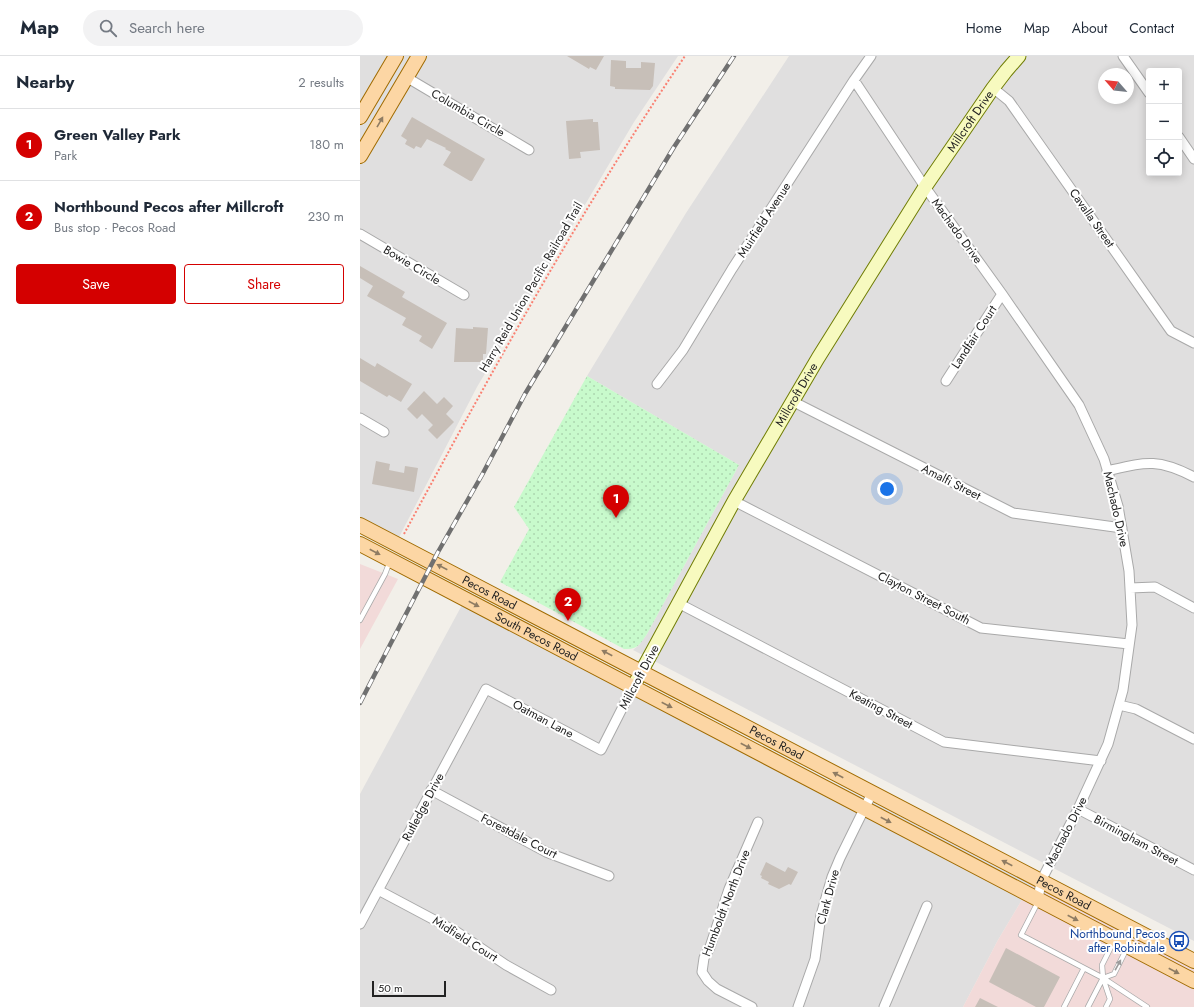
<!DOCTYPE html>
<meta charset="utf-8">
<style>
:root{--surface:#fff;--page:#f2f2f3;--text:#1f2937;--muted:#747a83;--line:#e0e1e3;--accent:#d40000}
body{margin:0;font-family:Jost,sans-serif;background:var(--page);color:var(--text)}
.controls{position:absolute;right:12px;top:12px;display:grid;overflow:hidden;border-radius:4px;box-shadow:0 2px 10px #0003}
.controls button{width:36px;height:36px;display:grid;place-items:center;padding:0;border:0;border-bottom:1px solid var(--line);background:var(--surface);color:var(--text);font:20px sans-serif}
.compass{position:absolute;left:738px;top:12px;width:36px;height:36px;border-radius:50%;background:var(--surface);box-shadow:0 2px 10px #0003;rotate:298deg}
.scale{position:absolute;left:12px;bottom:10px;width:74px;box-sizing:border-box;padding-left:4px;border:2px solid #222;border-top:0;font-size:11px;line-height:14px;white-space:nowrap;color:#222;-webkit-text-stroke:3px #fff;paint-order:stroke}
.you{position:absolute;left:527px;top:433px;width:14px;height:14px;margin:-10px;border:3px solid #fff;border-radius:50%;background:#1a73e8;box-shadow:0 0 0 6px #1a73e833}
.badge{display:grid;place-items:center;width:26px;height:26px;border-radius:50%;background:var(--accent);color:#fff;font-size:13px;font-weight:700}
.pin{position:absolute;translate:-50% -33px;filter:drop-shadow(0 1px 2px #0008)}
.pin::after{content:'';position:absolute;top:21px;width:14px;height:12px;background:inherit;clip-path:polygon(0 0,100% 0,50% 100%)}
.list{margin:0;padding:0;list-style:none}
h2{display:flex;justify-content:space-between;align-items:center;height:52px;margin:0;padding:0 16px;font-size:17px}
h2 small{font-size:13px;font-weight:400;color:var(--muted)}
.list li{display:grid;grid-template-columns:26px 1fr auto;gap:12px;align-items:center;box-sizing:border-box;height:72px;padding:0 16px;border-top:1px solid var(--line)}
.list b{display:block;font-size:15px;white-space:nowrap}
.list p{margin:0;font-size:13px;white-space:nowrap;color:var(--muted)}
.list em{font-size:13px;font-style:normal;color:var(--muted)}
.actions{display:flex;gap:8px;padding:12px 16px}
.actions a{flex:1;padding:9px 0;border:1px solid var(--accent);border-radius:4px;text-align:center;font-size:14px;color:var(--accent)}
.actions .main{background:var(--accent);color:#fff}
.icon{flex:none;width:22px;height:22px;fill:none;stroke:currentColor;stroke-width:2;stroke-linecap:round;stroke-linejoin:round}
.map{position:relative;flex:none;width:834px;height:951px;overflow:hidden}
header{display:flex;align-items:center;gap:24px;box-sizing:border-box;height:56px;padding:0 20px;background:var(--surface);border-bottom:1px solid var(--line)}
header strong{font-size:19px}
nav{display:flex;gap:22px;margin-inline-start:auto;font-size:14px}
.search{width:280px;height:36px;background:var(--page);display:flex;align-items:center;gap:10px;box-sizing:border-box;padding:0 14px;border-radius:22px;color:var(--muted);font-size:15px}
main{display:flex}
aside{flex:1;background:var(--surface)}
.map>svg:first-child{display:block}
</style>
<header>
<strong>Map</strong>
<div class="search"><svg class="icon" aria-label="search" viewBox="0 0 24 24"><circle cx="10" cy="10" r="6"/><path d="M15 15l6 6"/></svg>Search here</div>
<nav><a>Home</a><a>Map</a><a>About</a><a>Contact</a></nav>
</header>
<main>
<aside>
<h2>Nearby<small>2 results</small></h2>
<ul class="list">
<li><span class="badge">1</span><div><b>Green Valley Park</b><p>Park</p></div><em>180 m</em></li>
<li><span class="badge">2</span><div><b>Northbound Pecos after Millcroft</b><p>Bus stop · Pecos Road</p></div><em>230 m</em></li>
</ul>
<div class="actions"><a class="main">Save</a><a>Share</a></div>
</aside>
<div class="map">
<svg width="834" height="951" viewBox="0 0 834 951">
<defs>
<pattern id="park-dots" width="8" height="8" patternUnits="userSpaceOnUse"><rect width="8" height="8" fill="#c8facc"/><path d="M2 2h.1M6 6h.1" fill="none" stroke="#acd6af" stroke-width="1.8" stroke-linecap="round"/></pattern>
</defs>
<rect width="100%" height="100%" fill="#f2efe9"/>
<path fill="#e0dfdf" fill-rule="evenodd" d="M0 0H318L274 66 117 331 36 487 0 469Z
M429 0H834V885L273 594 279 589 287 578 379 409 227 320 326 157ZM789 15H819V117H789ZM744 18H768V42H744Z
M109 536 357 668 672 827 638 884 603 951H0V738Z"/>
<path fill="#f2dad9" d="M0 508 38 523 0 593Z
M672 827 834 912V951H603L638 884Z"/>
<path fill="url(#park-dots)" d="M227 320 379 409 287 578C280 588 278 594 264 593L140 526 169 473 154 451Z"/>
<path fill="#c7bfb8" d="M207 0H244L236 14 230 11 229 13Z
M251 4 266 5V12H281V6L295 7 293 30 290 34 255 33V31L250 30Z
M52 61 125 103 112 125H110L83 109 91 96 85 93 86 92 67 83 61 92 56 90 54 93 45 88 47 84 41 80Z
M233 63V66H238L240 94 220 96 221 102 209 103 206 65Z
M0 210 45 236 42 241 87 267 72 293 59 285 62 280 42 269 46 262 7 240 13 230 0 222Z
M113 271 128 272 126 298H123V306H94L96 272 113 273Z
M0 302 15 311 17 307 52 328 41 346 29 339 27 341 0 325Z
M64 335 77 348 84 341 93 350 86 358 94 366 77 383 68 374 73 369 62 358 57 363 47 353Z
M16 405 30 408 29 414 44 417 45 410 58 412 54 436 12 428Z
M406 806 425 816 428 811 438 816 431 829 429 828 419 833 408 828 409 826 401 822 402 820 400 819Z
M646 892 700 921 684 951H676L629 926Z
M620 942 638 951H615Z"/>
<g fill="none" stroke-linecap="round" stroke-linejoin="round">
<defs>
<path id="lane" d="M0 564 25 518 30 505
M678 846 661 879 743 922 787 951
M704 951 724 912
M728 951 743 922 754 918 767 892
M746 951 750 943 743 922 742 909 754 885"/>
<path id="street" d="M763 0 789 37
M46 21 169 94
M494 24 565 131 642 238 719 349 744 403 758 450 769 515 772 569 763 634 748 688 718 753 681 825 678 844
M633 32 649 45 811 275 834 287
M819 81 834 103
M0 178 104 239
M586 325 642 238
M297 328 323 294 372 213 494 24 511 0
M432 345 653 457 762 472
M0 362 24 376
M747 415C786 406 797 402 834 421
M374 445 621 572 769 588
M770 532 795 531 834 552
M318 547 584 686 741 705
M759 649 776 653 834 683
M71 734 186 796 249 820
M718 753 834 814
M18 834 97 876 146 909 191 934
M0 868 126 633 241 694 273 631
M392 951 357 933 348 925 342 916 344 902 350 891 369 833 398 766
M438 951 455 903 461 859 472 821 480 802 512 737
M524 951 567 850"/>
<g id="secondary">
<path id="s1" d="M273 631 374 445 458 302 565 131 633 32 646 15 659 0"/>
</g>
<g id="primary">
<path d="M0 61 36 0"/>
<path d="M0 100 59 0"/>
<path id="s2" d="M0 469 834 905"/>
<path id="s3" d="M0 488 834 925"/>
</g>
</defs>
<use href="#lane" stroke="#a9a9a9" stroke-width="6"/>
<use href="#street" stroke="#a9a9a9" stroke-width="11"/>
<use href="#secondary" stroke="#707d05" stroke-width="15"/>
<use href="#primary" stroke="#a06b00" stroke-width="16"/>
<path stroke="#fa8072" stroke-width="2" stroke-dasharray="2 2" stroke-linecap="butt" d="M44 478C132 315 221 153 325 0"/>
<use href="#lane" stroke="#fff" stroke-width="4.5"/>
<use href="#street" stroke="#fff" stroke-width="9"/>
<use href="#secondary" stroke="#f7fabf" stroke-width="13"/>
<use href="#primary" stroke="#fcd6a4" stroke-width="14"/>
<defs>
<path id="rail" d="M0 647 78 496 122 419 165 338 314 91 374 0"/>
</defs>
<use href="#rail" stroke="#707070" stroke-width="4.5"/>
<use href="#rail" stroke="#fff" stroke-width="3" stroke-dasharray="9" stroke-linecap="butt"/>
</g>
<defs><path id="oneway-solid" d="M-6-.8H1V-3.2L6.5 0L1 3.2V.8H-6Z"/></defs>
<g fill="#8f7c63">
<use href="#oneway-solid" transform="translate(20 66) rotate(-60)"/>
<use href="#oneway-solid" transform="translate(15 496) rotate(28)"/>
<use href="#oneway-solid" transform="translate(82 511) rotate(-153)"/>
<use href="#oneway-solid" transform="translate(114 548) rotate(28)"/>
<use href="#oneway-solid" transform="translate(247 597) rotate(-152)"/>
<use href="#oneway-solid" transform="translate(307 649) rotate(27)"/>
<use href="#oneway-solid" transform="translate(386 690) rotate(28)"/>
<use href="#oneway-solid" transform="translate(478 719) rotate(-152)"/>
<use href="#oneway-solid" transform="translate(526 764) rotate(28)"/>
<use href="#oneway-solid" transform="translate(647 807) rotate(-153)"/>
<use href="#oneway-solid" transform="translate(713 862) rotate(27)"/>
<use href="#oneway-solid" transform="translate(814 915) rotate(28)"/>
</g>
<use fill="#9c9c9c" href="#oneway-solid" transform="translate(758 909) rotate(-61)"/>
<defs>
<symbol id="bus-ring" viewBox="-11 -11 22 22"><circle r="9.5" fill="#fff" stroke="#1a4fb4" stroke-width="1.5"/><path d="M-5-6H5V4H4V6H2V4H-2V6H-4V4H-5ZM-3.5-4V0h7V-4ZM-3.5 1.2v1.5H-2V1.2ZM2 1.2v1.5H3.5V1.2Z" fill="#1a4fb4"/></symbol>
</defs>
<g fill-rule="evenodd">
<use href="#bus-ring" x="808" y="874" width="22" height="22"/>
</g>
<g text-anchor="middle" dominant-baseline="central" stroke-width="4" stroke-linejoin="round" paint-order="stroke">
<g font-size="12" fill="#222" stroke="#fff">
<text transform="translate(108 57) rotate(30)">Columbia Circle</text>
<text stroke="none"><textPath href="#s1" startOffset="659">Millcroft Drive</textPath></text>
<text transform="translate(732 162) rotate(55)">Cavalla Street</text>
<text transform="translate(404 164) rotate(-57)">Muirfield Avenue</text>
<text transform="translate(597 175) rotate(54)">Machado Drive</text>
<text transform="translate(52 209) rotate(31)">Bowie Circle</text>
<text transform="translate(171 231) rotate(-60)">Harry Reid Union Pacific Railroad Trail</text>
<text transform="translate(614 281) rotate(-57)">Landfair Court</text>
<text stroke="none"><textPath href="#s1" startOffset="335">Millcroft Drive</textPath></text>
<text transform="translate(591 426) rotate(27)">Amalfi Street</text>
<text transform="translate(756 453) rotate(77)">Machado Drive</text>
<text stroke="none"><textPath href="#s2" startOffset="146">Pecos Road</textPath></text>
<text transform="translate(564 542) rotate(27)">Clayton Street South</text>
<text stroke="none"><textPath href="#s3" startOffset="199">South Pecos Road</textPath></text>
<text transform="translate(279 621) rotate(-62)">Millcroft Drive</text>
<text transform="translate(521 653) rotate(28)">Keating Street</text>
<text transform="translate(183 663) rotate(28)">Oatman Lane</text>
<text stroke="none"><textPath href="#s2" startOffset="470">Pecos Road</textPath></text>
<text transform="translate(63 751) rotate(-62)">Rutledge Drive</text>
<text transform="translate(706 776) rotate(-63)">Machado Drive</text>
<text transform="translate(159 780) rotate(27)">Forestdale Court</text>
<text transform="translate(776 784) rotate(28)">Birmingham Street</text>
<text stroke="none"><textPath href="#s2" startOffset="794">Pecos Road</textPath></text>
<text transform="translate(468 841) rotate(-75)">Clark Drive</text>
<text transform="translate(366 847) rotate(-69)">Humboldt North Drive</text>
<text transform="translate(105 883) rotate(32)">Midfield Court</text>
</g>
<g font-size="12" fill="#164399" stroke="#fff" text-anchor="end">
<text x="805" y="878">Northbound Pecos<tspan x="805" dy="14">after Robindale</tspan></text>
</g>
</g>
</svg>
<div class="controls">
<button>+</button>
<button>−</button>
<button><svg class="icon" aria-label="locate" viewBox="0 0 24 24"><circle cx="12" cy="12" r="6"/><path d="M12 2v4M12 18v4M2 12h4M18 12h4"/></svg></button>
</div>
<svg class="compass" viewBox="-18 -18 36 36"><path d="M0-13l5 13h-10z" fill="#e53935"/><path d="M0 13l5-13h-10z" fill="#747a83"/></svg>
<div class="scale">50 m</div>
<div class="you"></div>
<div class="pin badge" style="left:256px;top:462px">1</div>
<div class="pin badge" style="left:208px;top:565px">2</div>
</div>
</main>
